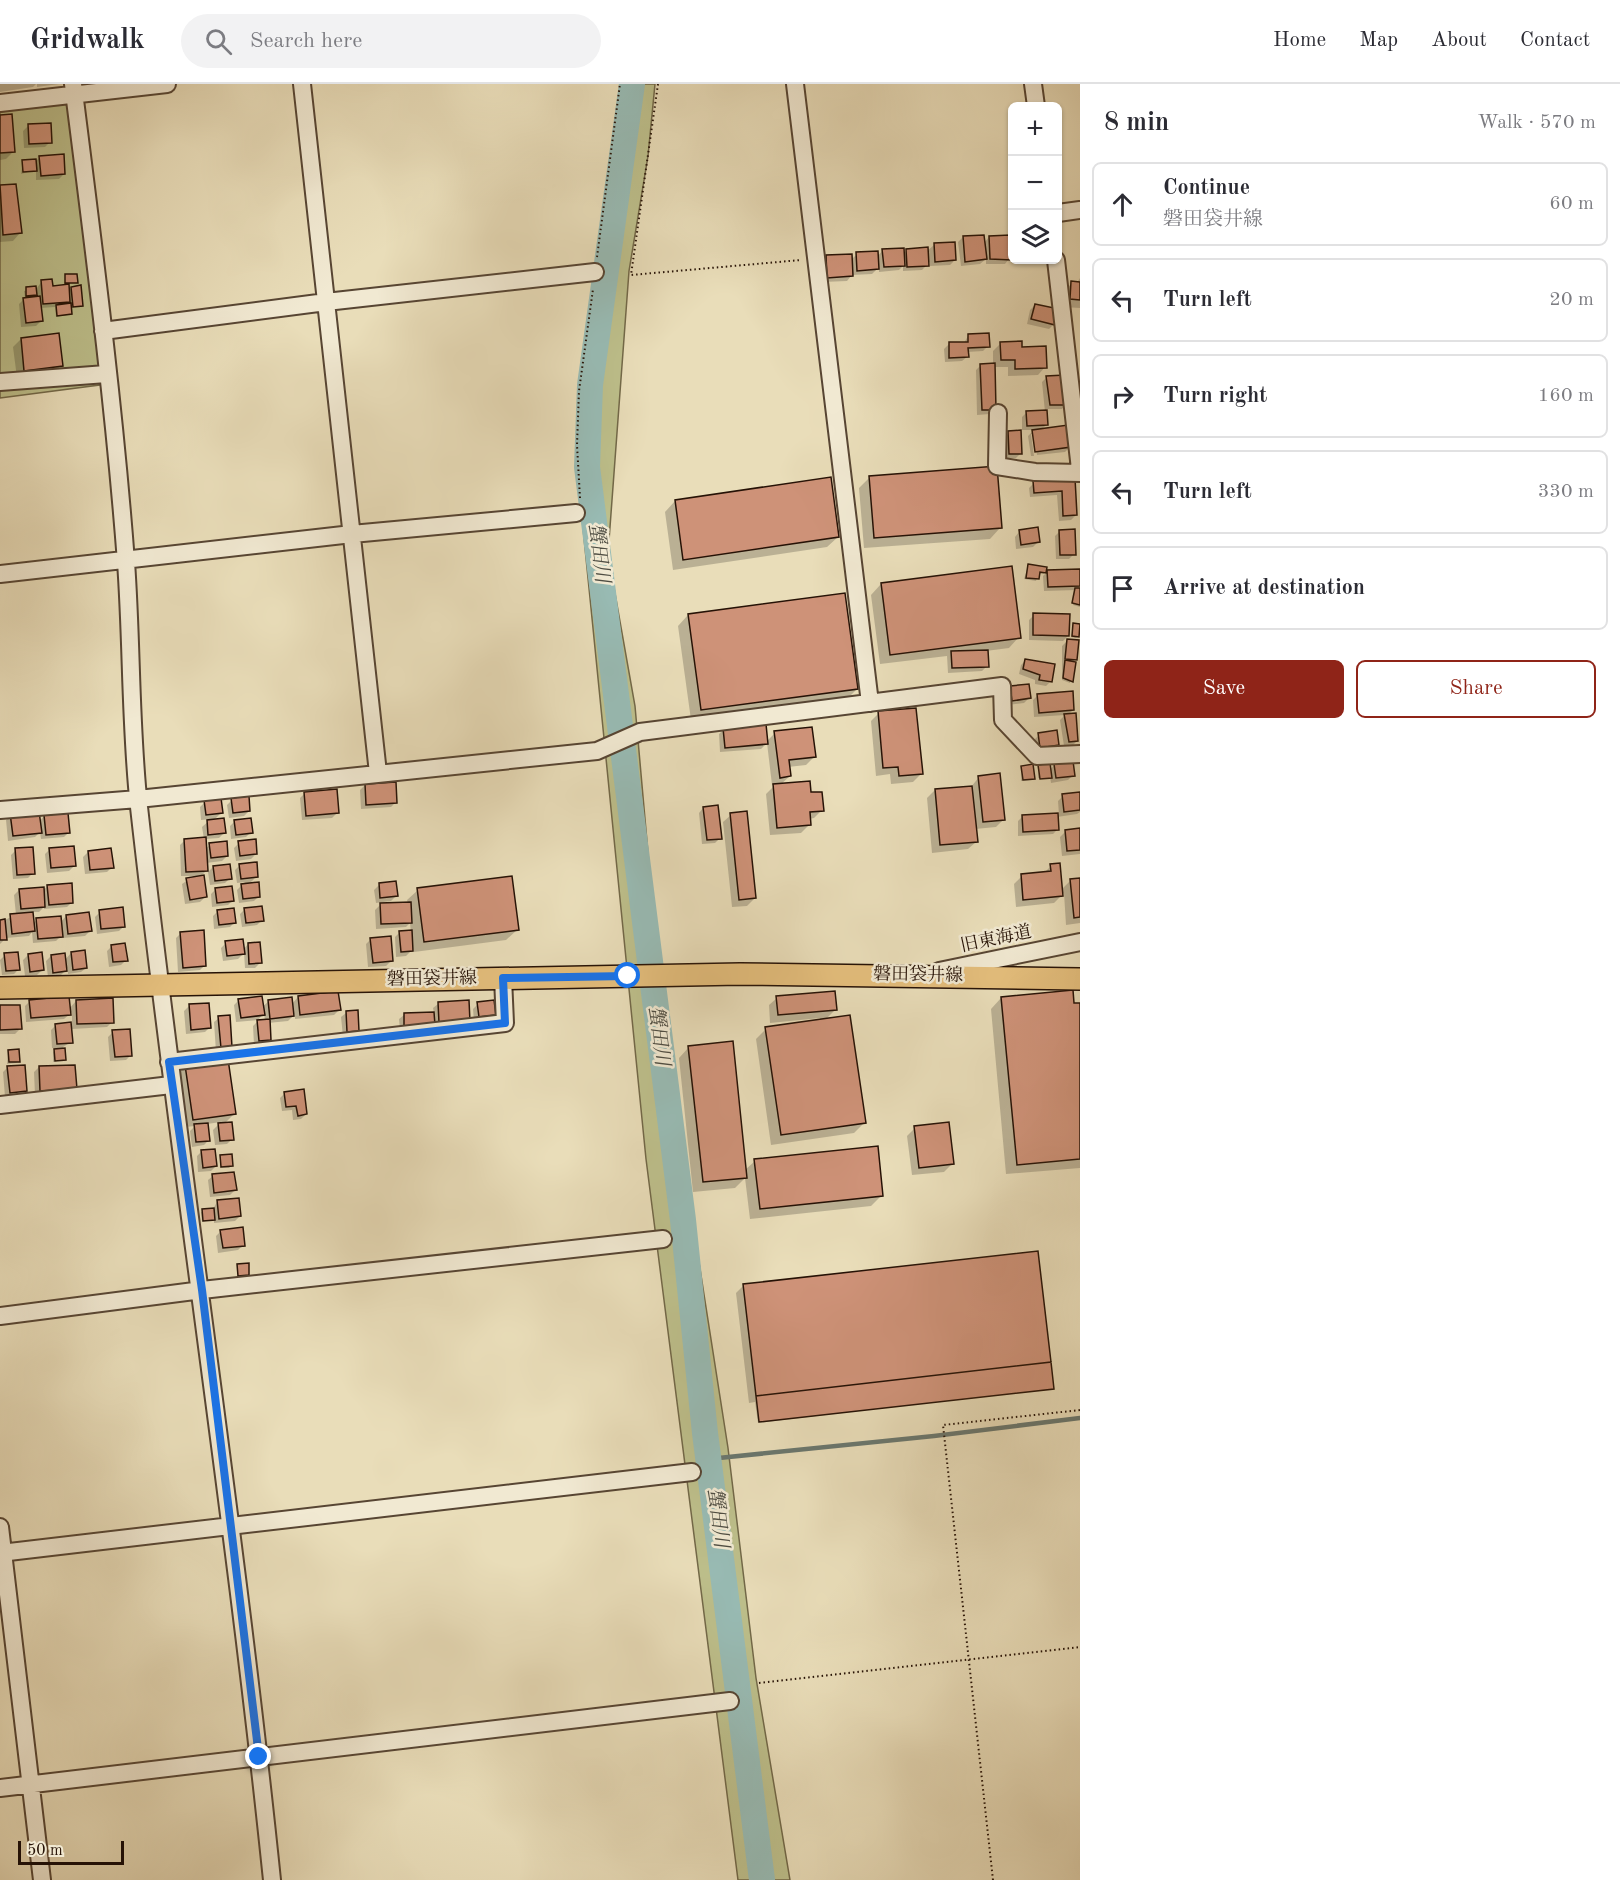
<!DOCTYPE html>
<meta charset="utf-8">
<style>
:root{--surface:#fff;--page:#f2f2f3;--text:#2b2b33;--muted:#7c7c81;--line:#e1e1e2;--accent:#8f2418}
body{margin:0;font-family:"Old Standard TT","Noto Serif JP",serif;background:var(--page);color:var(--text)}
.controls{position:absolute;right:18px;top:18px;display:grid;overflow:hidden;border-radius:9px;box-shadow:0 2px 4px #0004}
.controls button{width:54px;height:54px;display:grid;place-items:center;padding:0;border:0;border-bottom:2px solid var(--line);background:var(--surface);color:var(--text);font:30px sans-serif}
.scale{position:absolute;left:18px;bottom:15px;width:106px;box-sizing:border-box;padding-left:6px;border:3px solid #261206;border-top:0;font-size:16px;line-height:21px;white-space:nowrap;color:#261206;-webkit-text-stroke:4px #f1e9d2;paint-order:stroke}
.stop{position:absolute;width:18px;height:18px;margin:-14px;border:4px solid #1a73e8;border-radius:50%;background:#fff}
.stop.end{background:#1a73e8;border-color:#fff;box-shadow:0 2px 6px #0008}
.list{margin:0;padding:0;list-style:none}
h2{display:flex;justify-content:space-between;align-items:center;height:78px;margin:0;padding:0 24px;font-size:26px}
h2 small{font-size:20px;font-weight:400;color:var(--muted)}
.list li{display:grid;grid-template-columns:39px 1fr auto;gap:18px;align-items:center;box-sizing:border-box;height:84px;margin:0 12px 12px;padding:0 12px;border:2px solid var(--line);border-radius:9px}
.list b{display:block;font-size:22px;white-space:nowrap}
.list p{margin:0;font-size:20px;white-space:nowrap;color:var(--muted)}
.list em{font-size:20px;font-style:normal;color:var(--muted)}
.actions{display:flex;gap:12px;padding:18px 24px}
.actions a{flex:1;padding:14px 0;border:2px solid var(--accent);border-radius:9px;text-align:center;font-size:21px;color:var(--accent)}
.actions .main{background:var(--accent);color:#fff}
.icon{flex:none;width:33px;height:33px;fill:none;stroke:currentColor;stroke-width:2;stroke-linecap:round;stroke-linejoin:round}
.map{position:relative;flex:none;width:1080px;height:1796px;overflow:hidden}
header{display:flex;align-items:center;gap:36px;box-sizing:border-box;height:84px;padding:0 30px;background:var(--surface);border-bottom:2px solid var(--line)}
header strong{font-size:28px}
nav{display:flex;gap:33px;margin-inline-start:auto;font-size:21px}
.search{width:420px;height:54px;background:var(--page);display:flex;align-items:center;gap:15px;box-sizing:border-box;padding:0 21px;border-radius:33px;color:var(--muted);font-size:22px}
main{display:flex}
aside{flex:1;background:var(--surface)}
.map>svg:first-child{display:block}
</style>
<header>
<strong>Gridwalk</strong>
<div class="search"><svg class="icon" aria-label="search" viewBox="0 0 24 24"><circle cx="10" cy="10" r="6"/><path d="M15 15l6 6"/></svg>Search here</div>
<nav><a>Home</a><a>Map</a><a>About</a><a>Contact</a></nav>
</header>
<main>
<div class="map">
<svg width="1080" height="1796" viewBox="0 0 1080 1796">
<rect width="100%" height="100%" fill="#e9ddb9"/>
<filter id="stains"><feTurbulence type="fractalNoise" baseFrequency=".00333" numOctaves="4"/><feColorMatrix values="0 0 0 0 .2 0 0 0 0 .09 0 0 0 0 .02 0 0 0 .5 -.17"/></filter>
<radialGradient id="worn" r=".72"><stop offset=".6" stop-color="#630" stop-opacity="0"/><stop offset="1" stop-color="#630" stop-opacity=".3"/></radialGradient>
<path fill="#bdbf8b" stroke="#726848" stroke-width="1.5" d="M623 0H655L648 72 629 187 608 470 635 622 665 961 728 1364 756 1594 790 1796H738L646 1075 580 414 577 358 581 317 608 89Z
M75 18 107 300 0 314V28Z"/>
<path fill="#0003" d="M0 0H36L33 3 0 8Z
M37 0H59L37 3Z
M0 33 14 67 6 75 0 76Z
M28 42 50 58 45 63 24 64 23 47Z
M40 73 64 90 59 95 36 96V86L21 90 23 77H36Z
M15 101 20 149 13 157 0 158V103Z
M963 153 984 159 989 153 1009 159 1012 155V171L1005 180H986V175L980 180 961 182 958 158Z
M934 161 955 176 950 181 930 182V178L922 186 903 187V182L899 186 879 188V183L872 190 852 191 847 197 823 198 821 178 826 173 851 176 857 170 877 173 883 166 903 170 907 166 926 168Z
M66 192 76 198 67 200 68 208 71 204 82 221 70 224 68 231 56 233 55 223 40 224 41 237 36 242 21 243 19 220 25 214 24 207 37 204 42 197 52 203 64 202Z
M1080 194V224L1063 223 1064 207 1072 199H1077Z
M1035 221 1054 240 1049 245 1027 240 1030 226Z
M968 252 988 262 983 267 967 268V273L962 277 945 278 944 265 949 260 964 259Z
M21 255 61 281 54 289 17 294 13 263Z
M1001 259 1021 265 1045 283 1038 291 1008 292V283H993L995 325 990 330 977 331 976 286 981 281H993V267Z
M1047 293 1066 320 1062 325H1046V341L1041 346 1070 363 1065 368 1037 371 1034 350H1031L1034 372H1031L1028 352 1034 346H1022V333L1027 328H1045L1042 298Z
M1009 349 1021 369 1016 374H1005L1004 354Z
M870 393 1000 444 990 455 864 464 859 404Z
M1073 396 1076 431 1071 436 1059 437 1057 411 1030 413 1029 404 1034 399Z
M675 417 838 453 827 463 673 486 665 428Z
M1060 447 1074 470 1069 475H1056L1055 452Z
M1019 448 1038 458 1033 463 1016 465 1015 453Z
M1028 482 1045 484 1044 490H1038L1036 497 1024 495Z
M1080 486V523L1073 521 1076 506 1044 507 1043 492 1048 487Z
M881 500 1019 553 1009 564 986 567 987 582 982 587 948 589 947 572 880 580 871 511Z
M688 531 857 605 846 616 691 636 678 542Z
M1034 531 1068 552 1063 557 1029 556V536Z
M1074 541 1078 552 1076 554 1071 553Z
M1067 557 1076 575 1072 579 1070 599 1062 596V562Z
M1026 576 1051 597 1046 602 1035 600V596L1019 590 1021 581Z
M1010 604 1029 614 1024 619 1007 621Z
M1038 611 1073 626 1068 631 1077 657 1072 662H1064L1060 636 1065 631 1034 633 1033 616Z
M879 629 921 690 913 698 891 700 890 690 876 692 871 637Z
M724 645 766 658 775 649 814 673 806 681 788 683 790 692 780 701 810 710 822 726 814 734 809 735V741L801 749 770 751 766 710 776 700 772 701 767 659 761 665 720 668 719 650Z
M1039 651 1057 660 1052 665 1035 668 1034 656Z
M1054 681 1073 691 1068 696 1051 699 1050 692 1038 694 1039 682 1050 686Z
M1022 683 1032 695 1031 696 1021 697Z
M979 693 1004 735 996 743 975 745 976 758 968 765 932 769 927 714 935 706 971 703Z
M365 701 396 718 391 723 361 725 360 706Z
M305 709 337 729 332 734 302 736 300 714Z
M1080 710V728L1077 730 1057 733 1058 745 1053 750 1018 752V737L1023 732 1059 731 1058 717 1063 712Z
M232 716 249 727 244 732 229 734 227 721Z
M205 718 221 729 213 737 224 749 219 754 205 755V765L210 761 227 772 222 777 206 779 207 786 202 791 205 813 200 818 185 820 182 800 194 792H181L180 761 185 756 204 755 202 743 211 735 201 736 200 723Z
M703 724 720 754 715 759 702 760 699 729Z
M11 731 39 738 44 732 69 748 64 753 41 755 40 748 35 753 8 757 6 736Z
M731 731 755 814 747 822 732 823 723 738Z
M235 737 251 748 246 753 231 755 230 742Z
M1080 746V770L1062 772 1060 753 1065 748Z
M239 759 256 770 251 775 236 777 234 764Z
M50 765 74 782 69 787 47 789 45 770Z
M16 766 33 789 28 794 13 795 11 771Z
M88 768 112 783 107 788 85 790 83 773Z
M240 781 257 792 249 800 259 812 254 817 239 819 237 806 245 798 237 799 235 786Z
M1051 782 1061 806 1071 796 1080 795V839L1066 841 1064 809 1054 819 1016 823 1014 800 1022 792 1043 790Z
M213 783 230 794 225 799 210 801 208 788Z
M379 801 396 812 391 817 376 819 374 806Z
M48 802 72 818 67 823 44 825V823L39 828H32L33 839 37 836 60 839 66 832 90 847 85 852 63 854V850L56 857 33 859 32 848 29 852 6 854 0 860V838L16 831 14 811 19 806 42 807Z
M216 805 233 816 228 821 212 823 211 810Z
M418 806 517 846 506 856 414 868 413 865 406 872 396 873 395 853 400 848H411L410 839 406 843 376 845 375 826 380 821 408 819 407 816Z
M245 825 262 836 257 841 242 843 240 830Z
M218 827 235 838 230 843 214 845 213 832Z
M100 828 124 842 119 847 97 850 95 833Z
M181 849 205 881 200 886 178 888 176 854Z
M371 855 391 877 386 882 368 883 366 860Z
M226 859 243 866 248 860 260 879 255 884H245L244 869 238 875 223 877 221 864Z
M112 862 126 876 121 881 109 883 107 867Z
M71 869 86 884 81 888 68 890V884L60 892 48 893 46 877 51 872 64 877Z
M5 871 19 885 14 890 2 891 0 876Z
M28 871 42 886 37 891 25 892 23 876Z
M298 913 339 926 334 931 295 935V930L288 937 268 939 270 956 265 961H254L253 942 258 937H265L264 929 258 936 236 938 234 921 239 916 262 923 269 917 291 921Z
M777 914 835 926 825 936 864 1039 854 1049 771 1061 756 955 766 945 820 937V934L770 939 769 921Z
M1001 914 1080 920V1084L1006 1090 991 925Z
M30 917 69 925 76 917 112 938 107 943 72 945V928L64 935 26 938 25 922Z
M438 920 464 942 400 946 399 935 404 931 434 929 433 924Z
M478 920 494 931 490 936 474 938 473 925Z
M189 922 210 943 205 948 186 950 184 927Z
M0 923 20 945 15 950H0Z
M346 929 358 947 353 952 343 953 341 933Z
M219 934 231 962 216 968 214 938Z
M56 941 71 958 63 963 65 975 53 978V968L57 964H52L51 946Z
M113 948 131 971 126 976 110 977 108 953Z
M689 963 745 1086 755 1077 882 1111 871 1122 750 1135 745 1094 735 1104 693 1108 679 974Z
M8 968 18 977 16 979 7 980Z
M186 982 234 1030 224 1040 232 1055 227 1060 215 1061 213 1046 221 1038 207 1040 209 1056 204 1061 192 1063 190 1047 195 1042 185 1043 178 990Z
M8 983 26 1007 21 1012 5 1013 3 988Z
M39 983 75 1004 35 1011 34 988Z
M285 1009 306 1030 301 1035 293 1036 292 1026 282 1027 280 1014Z
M915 1044 952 1080 944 1088 912 1091 907 1052Z
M202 1067 216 1082 211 1087 198 1088 197 1072Z
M221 1072 231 1082 229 1084H220Z
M213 1092 235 1106 230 1111 210 1113 208 1096Z
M217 1118 240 1132 235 1137 214 1139V1135L202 1138 201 1128 213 1125Z
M221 1147 243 1161 238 1166 218 1169 216 1152Z
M238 1181 248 1191 246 1193 237 1194Z
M744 1201 1052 1304 758 1339 755 1318 749 1319 736 1209Z"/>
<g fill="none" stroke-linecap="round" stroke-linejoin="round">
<path stroke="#6a776e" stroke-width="4.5" d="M709 1375 934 1352 1080 1334"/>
<path stroke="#98bbb4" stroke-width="26" d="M632 0 590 301 587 383 683 1136 705 1349 762 1796"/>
</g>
<path fill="#ce9278" stroke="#261206" stroke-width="1.5" d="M12 30 15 68 0 69V31Z
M51 39 52 59 29 60 28 40Z
M64 70 65 90 41 92 39 72Z
M36 75 37 87 23 88 22 76Z
M16 100 22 149 3 151 0 101Z
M984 151 987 175 965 178 963 152Z
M1010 151 1012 176 990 175 989 152Z
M955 158 956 176 935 178 934 159Z
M928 163 929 182 907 183 906 165Z
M904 164 905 182 884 183 882 165Z
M878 167 879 185 857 187 856 168Z
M852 170 853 192 827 194 826 171Z
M65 190H77L78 199H65Z
M52 195 53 202 69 200 70 218 43 220 41 196Z
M1071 197 1080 198V216L1070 215Z
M81 201 83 222 73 223 71 203Z
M36 202 37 211 26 212V203Z
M40 212 43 237 26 239 23 214Z
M71 219 72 230 57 232 56 221Z
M1035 220 1059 225 1055 241 1031 235Z
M59 249 63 282 24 287 21 254Z
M989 249 990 263 968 264 969 273 949 274V258H968V250Z
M1022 257V263L1046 262 1047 284 1015 285V276H1001L1000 258Z
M995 279 996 326H982L980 280Z
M1065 291 1068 321H1050L1046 292Z
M1047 326 1048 341 1027 342 1026 327Z
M1068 341 1071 363 1035 368 1032 346Z
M1021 346 1022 370H1009L1008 347Z
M997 382 1002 444 874 454 869 392Z
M831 393 839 453 683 476 675 416Z
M1075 394 1077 431 1063 432 1062 407 1034 409 1033 397Z
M1038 443 1040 458 1021 461 1019 446Z
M1075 445 1076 471H1060L1059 446Z
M1028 480 1047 483 1046 489 1040 488 1039 495 1026 494Z
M1012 482 1021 554 890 571 881 499Z
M1080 485V502L1048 503 1047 486Z
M1075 504H1080V521L1072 519Z
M845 509 858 605 701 626 688 530Z
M1033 529 1070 530 1069 552 1033 551Z
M1073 539 1080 540 1079 553 1072 552Z
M1067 555 1079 556 1077 576 1065 575Z
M988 566 989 583 952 584 951 567Z
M1025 575 1055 580 1052 598 1039 596 1040 591 1023 585Z
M1065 576 1076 578 1073 598 1063 594Z
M1029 600 1031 614 1012 617 1010 602Z
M1073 607 1074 626 1039 629 1037 610Z
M916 624 923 690 899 692 898 683 883 684 878 627Z
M1076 629 1078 657 1069 658 1064 630Z
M766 640 768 660 725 664 723 644Z
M812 643 816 673 789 676 791 692 780 694 774 647Z
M1057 646 1059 661 1040 664 1038 649Z
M1073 677 1075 692 1056 694 1054 680Z
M1050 679 1052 694 1040 695 1038 681Z
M1033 680 1035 695 1023 696 1021 682Z
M1000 689 1005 736 983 738 978 692Z
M810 697 811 708H822L824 727 810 728 811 741 777 744 773 700Z
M396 698 397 719 366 721 365 700Z
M972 702 978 758 940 761 935 705Z
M337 705 339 729 306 732 304 708Z
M1080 708V726L1064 728 1062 710Z
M249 712 250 727 233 729 231 714Z
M221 714 223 729 206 731 204 716Z
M718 721 722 755 707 756 703 723Z
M39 727 42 749 13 752 10 729Z
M747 727 756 814 739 816 730 729Z
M68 729 70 749 46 751 44 731Z
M1058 729 1059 746 1023 748 1022 731Z
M224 734 226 749 208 751 207 736Z
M251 734 253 749 236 751 234 736Z
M1080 744V766L1067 767 1065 746Z
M206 753 208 787 186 788 184 755Z
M256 755 257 770 240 772 238 757Z
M227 757 228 772 211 774 209 759Z
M74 762 76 782 51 784 49 764Z
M33 763 35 790 17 791 15 764Z
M111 764 114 784 90 786 88 767Z
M257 778 258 793 241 795 239 780Z
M1060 779 1063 812 1023 816 1021 790 1051 787 1050 780Z
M230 780 232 795 215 797 213 782Z
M204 791 207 813 190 816 186 794Z
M512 792 519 846 424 858 417 804Z
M1080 794V833L1074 834 1070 795Z
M396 797 398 812 380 814 379 799Z
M259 798 260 813 243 815 241 800Z
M72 799 73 819 49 821 47 801Z
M232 802 234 817 217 819 215 804Z
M44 803 45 823 21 825 19 805Z
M411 818 412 839 381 840 380 819Z
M262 822 264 837 246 839 244 824Z
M123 823 125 843 101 845 99 826Z
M234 824 236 839 219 841 217 826Z
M33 828 35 847 12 850 10 830Z
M89 828 92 847 68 850 66 831Z
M61 832 63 853 38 855 36 834Z
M5 835 7 856H0V836Z
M204 846 206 882 183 884 180 848Z
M412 846 413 867 401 868 399 847Z
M391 852 393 877 373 879 370 854Z
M243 855 245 870 227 872 225 857Z
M260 858 262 879 249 880 248 859Z
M125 859 128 877 113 878 111 861Z
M85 866 87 884 73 886 71 868Z
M18 868 20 886 6 887 4 869Z
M42 868 44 886 30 888 28 870Z
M65 869 67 887 53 889 51 871Z
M1073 906 1074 919H1080V1075L1017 1081 1001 913Z
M338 907 341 926 300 931 298 912Z
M835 907 837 926 778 931 776 912Z
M69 912 71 931 31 934 29 916Z
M262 912 265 931 241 934 238 915Z
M292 913 294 932 270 935 268 916Z
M113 914 114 939 77 940 76 916Z
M469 916 470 938 439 939 438 918Z
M494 916 496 931 479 933 477 918Z
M209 919 211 944 191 946 189 920Z
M0 921H20L22 945 0 946Z
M358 926 359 947 347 948 346 927Z
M434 928 435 941 404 942V929Z
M230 931 232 963 221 964 218 932Z
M850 931 866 1039 781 1051 765 943Z
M270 935 271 956 259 957 257 936Z
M71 938 73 959 57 960 55 940Z
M130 945 132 972 115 973 112 946Z
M733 957 747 1094 703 1098 688 962Z
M65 964 66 976 55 977 54 965Z
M19 965 20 978H9L8 966Z
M228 975 236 1030 193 1036 185 981Z
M25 981 27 1007 10 1009 7 982Z
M75 981 77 1005 40 1007 39 982Z
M304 1005 307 1030 298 1032 296 1022 286 1023 284 1008Z
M232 1038 234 1056 220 1057 218 1039Z
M949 1038 954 1080 919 1084 914 1042Z
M208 1039 210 1057 196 1058 194 1040Z
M878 1062 883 1112 760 1125 754 1075Z
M215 1065 217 1082 203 1084 201 1066Z
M232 1070 233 1082 221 1083 220 1071Z
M234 1088 237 1106 214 1109 212 1090Z
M239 1114 241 1132 219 1135 217 1116Z
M214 1124 215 1136 203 1137 202 1125Z
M243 1143 245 1162 223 1164 220 1146Z
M1038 1167 1051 1278 756 1312 743 1200Z
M249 1179V1191L238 1192 237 1180Z
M1051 1278 1054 1305 759 1338 756 1312Z"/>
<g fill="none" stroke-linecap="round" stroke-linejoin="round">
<defs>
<path id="minor" d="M73 0C93 159 114 319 126 478 132 560 130 642 139 723 179 1081 235 1438 272 1796
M302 0 378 689
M795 0 870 619
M1033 0 1036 22
M0 19 167 0
M1058 129 1080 126
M1056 176 1080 385
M103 247 326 218 595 188
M0 298 106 290
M998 329 997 382 1035 388 1080 389
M0 490 352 450 576 429
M0 726 138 715 597 667 640 648 1002 602 1003 636 1037 672 1080 670
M939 887 1080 858
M169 978 505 939 503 894
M0 1021 171 1001
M0 1232 202 1206 663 1155
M0 1443 42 1796
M0 1469 692 1388
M0 1704 730 1617"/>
<path id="major" d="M0 904 740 890 1080 895"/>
</defs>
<use href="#minor" stroke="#574533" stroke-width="20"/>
<use href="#major" stroke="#261206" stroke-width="24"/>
<path stroke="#261206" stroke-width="2" stroke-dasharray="1.5 3" stroke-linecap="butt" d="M658 0 631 191 801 176
M597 173 620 0
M580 414 577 361 579 307 593 205
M759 1599 1080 1563
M993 1796 943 1341 1080 1326"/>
<use href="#minor" stroke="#f1e9d2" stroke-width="16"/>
<use href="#major" stroke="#e4be7c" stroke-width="21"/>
</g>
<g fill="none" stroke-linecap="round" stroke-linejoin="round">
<path stroke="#1a73e8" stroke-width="8" d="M259 1673 202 1206 169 978 505 939 503 894 628 892"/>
</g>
<g text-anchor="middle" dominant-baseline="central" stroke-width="5" stroke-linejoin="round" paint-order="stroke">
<g font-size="18" fill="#261206" stroke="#f1e9d2">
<text transform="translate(996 855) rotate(-12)">旧東海道</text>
<text transform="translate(918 891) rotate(1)">磐田袋井線</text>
<text transform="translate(432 895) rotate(-1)">磐田袋井線</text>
</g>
<g font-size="20" font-style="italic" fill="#4e4d43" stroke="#f1e9d2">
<text transform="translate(598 469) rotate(83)">蟹田川</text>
<text transform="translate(658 952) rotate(83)">蟹田川</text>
<text transform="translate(717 1434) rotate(83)">蟹田川</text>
</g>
</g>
<rect width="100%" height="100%" filter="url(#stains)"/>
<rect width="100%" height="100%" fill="url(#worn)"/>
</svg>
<div class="controls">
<button>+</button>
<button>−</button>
<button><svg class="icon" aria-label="layers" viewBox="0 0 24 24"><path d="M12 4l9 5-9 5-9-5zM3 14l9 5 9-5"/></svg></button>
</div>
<div class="scale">50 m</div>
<div class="stop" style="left:628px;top:892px"></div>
<div class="stop end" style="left:259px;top:1673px"></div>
</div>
<aside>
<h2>8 min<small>Walk · 570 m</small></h2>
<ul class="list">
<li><svg class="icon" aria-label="ahead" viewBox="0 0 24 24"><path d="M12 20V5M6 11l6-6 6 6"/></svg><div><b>Continue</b><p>磐田袋井線</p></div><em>60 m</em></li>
<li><svg class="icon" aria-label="left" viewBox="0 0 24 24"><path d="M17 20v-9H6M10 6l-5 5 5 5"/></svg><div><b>Turn left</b></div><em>20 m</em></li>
<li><svg class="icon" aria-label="right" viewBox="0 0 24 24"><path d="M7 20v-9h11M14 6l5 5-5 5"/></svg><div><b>Turn right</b></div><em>160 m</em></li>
<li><svg class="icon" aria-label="left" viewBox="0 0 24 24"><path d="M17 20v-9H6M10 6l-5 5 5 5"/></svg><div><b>Turn left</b></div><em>330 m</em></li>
<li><svg class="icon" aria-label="arrive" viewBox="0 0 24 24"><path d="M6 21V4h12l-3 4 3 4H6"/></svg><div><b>Arrive at destination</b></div></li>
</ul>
<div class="actions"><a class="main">Save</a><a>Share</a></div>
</aside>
</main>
